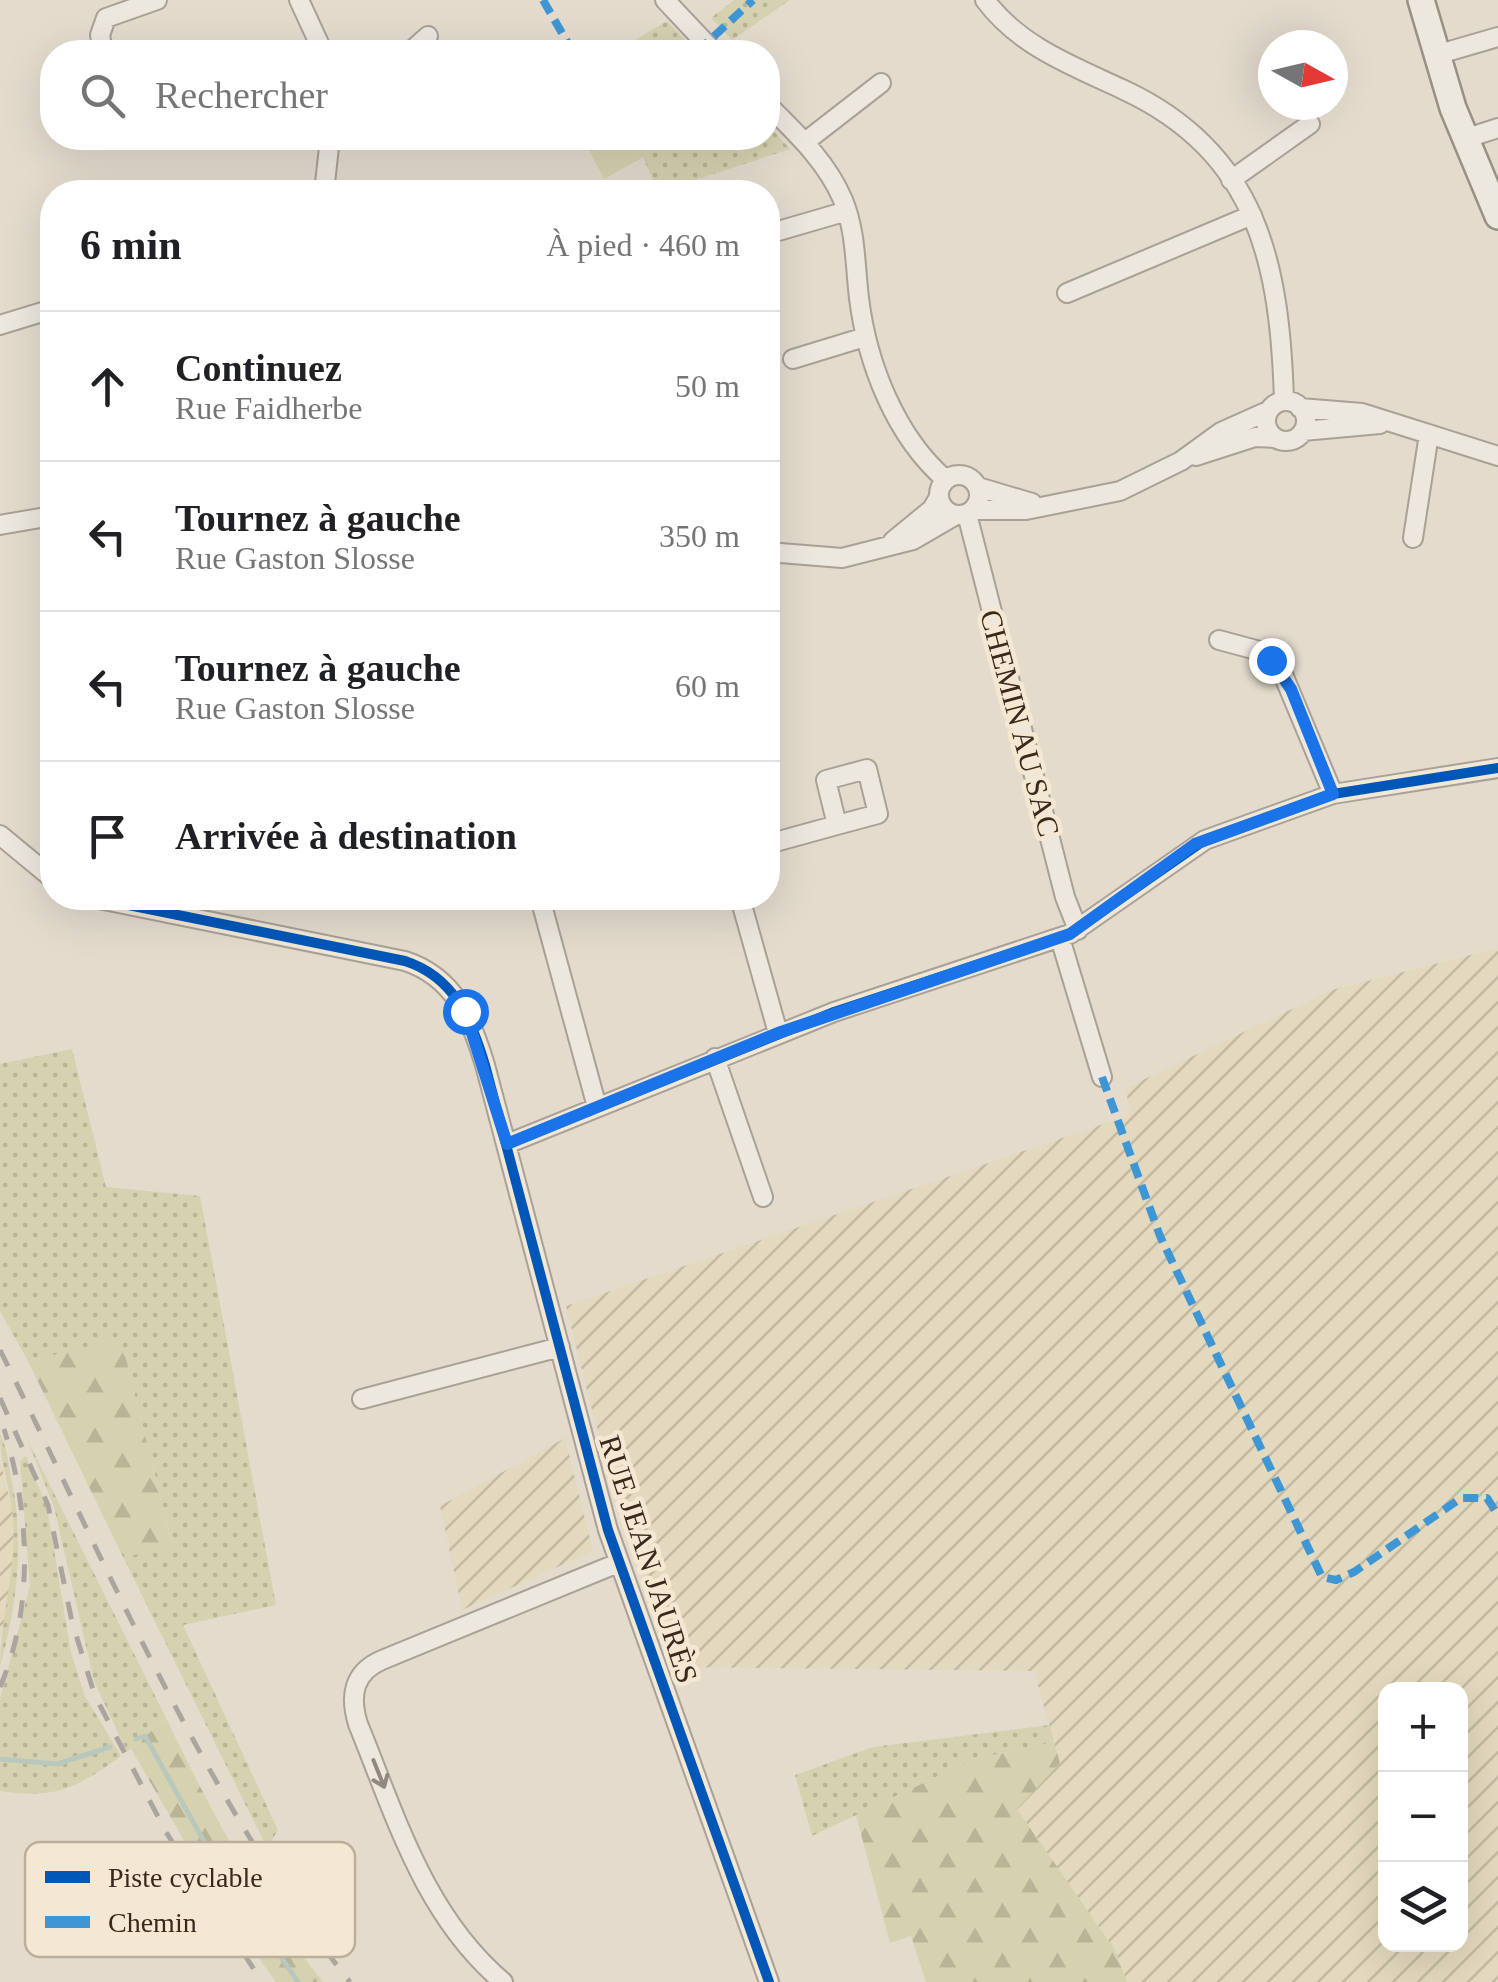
<!DOCTYPE html>
<html lang="fr">
<meta charset="utf-8">
<style>
:root{--surface:#fff;--page:#f6f6f6;--text:#202124;--muted:#757577;--line:#e0e0e0}
body{margin:0;font-family:Georgia,serif;background:var(--page);color:var(--text)}
.controls{position:absolute;right:30px;bottom:30px;display:grid;overflow:hidden;border-radius:20px;box-shadow:0 10px 40px #0002}
.controls button{width:90px;height:90px;display:grid;place-items:center;padding:0;border:0;border-bottom:2px solid var(--line);background:var(--surface);color:var(--text);font:50px sans-serif}
.compass{position:absolute;left:1258px;top:30px;width:90px;height:90px;border-radius:50%;background:var(--surface);box-shadow:0 10px 40px #0002;rotate:98deg}
.stop{position:absolute;width:30px;height:30px;margin:-22px;border:8px solid #1a73e8;border-radius:50%;background:#fff}
.stop.end{background:#1a73e8;border-color:#fff;box-shadow:0 2px 10px #0008}
.list{margin:0;padding:0;list-style:none}
h2{display:flex;justify-content:space-between;align-items:center;height:130px;margin:0;padding:0 40px;font-size:42px}
h2 small{font-size:32px;font-weight:400;color:var(--muted)}
.list li{display:grid;grid-template-columns:65px 1fr auto;gap:30px;align-items:center;box-sizing:border-box;height:150px;padding:0 40px;border-top:2px solid var(--line)}
.list b{display:block;font-size:38px;white-space:nowrap}
.list p{margin:0;font-size:32px;white-space:nowrap;color:var(--muted)}
.list em{font-size:32px;font-style:normal;color:var(--muted)}
.icon{flex:none;width:55px;height:55px;fill:none;stroke:currentColor;stroke-width:2;stroke-linecap:round;stroke-linejoin:round}
.map{position:relative;flex:none;width:1498px;height:1982px;overflow:hidden}
.search{position:absolute;background:var(--surface);box-shadow:0 10px 40px #0002;left:40px;top:40px;width:740px;height:110px;display:flex;align-items:center;gap:25px;box-sizing:border-box;padding:0 35px;border-radius:40px;color:var(--muted);font-size:38px}
.panel{position:absolute;background:var(--surface);box-shadow:0 10px 40px #0002;left:40px;top:180px;width:740px;height:730px;border-radius:40px}
.map>svg:first-child{display:block}
</style>
<div class="map">
<svg width="1498" height="1982" viewBox="0 0 1498 1982">
<defs>
<pattern id="farmland-furrows" width="10" height="10" patternUnits="userSpaceOnUse" patternTransform="scale(2.5)"><rect width="10" height="10" fill="#e3d9be"/><path d="M-1 1l2-2M0 10L10 0M9 11l2-2" fill="none" stroke="#c4baa3"/></pattern>
<pattern id="grass-dots" width="8" height="8" patternUnits="userSpaceOnUse" patternTransform="scale(2.5)"><rect width="8" height="8" fill="#d6d2b0"/><path d="M2 2h.1M6 6h.1" fill="none" stroke="#b8b497" stroke-width="1.8" stroke-linecap="round"/></pattern>
<pattern id="forest-firs" width="22" height="20" patternUnits="userSpaceOnUse" patternTransform="scale(2.5)"><rect width="22" height="20" fill="#d6d2b0"/><path d="M5 1l3.5 6h-7zM16 11l3.5 6h-7z" fill="#b8b497"/></pattern>
</defs>
<rect width="100%" height="100%" fill="#e4dbcd"/>
<path fill="url(#farmland-furrows)" fill-rule="evenodd" d="M1498 948V1982H1127L1115 1950 1016 1808 1060 1763 1034 1671 667 1667 590 1403 566 1306 1130 1115 1126 1088 1332 990ZM1386 1690H1460V1944H1386Z
M565 1438 593 1551 462 1610 440 1506Z
M0 1460 14 1517 12 1592 0 1638Z"/>
<path fill="url(#grass-dots)" d="M734 0H790L732 40 711 18Z
M667 21 697 52H615Z
M768 125 790 149 658 192 643 157 670 142 669 138H768Z
M72 1049 106 1187 200 1196 276 1605 183 1625 278 1830 267 1848 123 1557 173 1546 121 1340 28 1361 0 1311V1064Z
M0 1434C6 1445 8 1459 10 1472 25 1539 18 1601 0 1667 0 1617 17 1570 13 1519 11 1490 0 1464 0 1434Z
M27 1439 166 1718 127 1752 94 1681 54 1507Z
M26 1456 47 1507 71 1653 85 1696 121 1756C75 1789 57 1799 0 1791V1699L30 1586 20 1461Z
M1050 1725 1054 1742 974 1759 812 1836 795 1775 873 1747Z"/>
<path fill="url(#forest-firs)" d="M121 1339 173 1547 123 1557 28 1361Z
M166 1718C210 1810 260 1903 323 1982H276L228 1916 131 1749Z
M1054 1742 1060 1763 1017 1809 1115 1950 1127 1982H926L911 1936 890 1943 856 1815 974 1759Z"/>
<path fill="#d6d2b0" d="M583 138H669L671 142 604 179Z"/>
<g fill="none" stroke-linecap="round" stroke-linejoin="round">
<path stroke="#b9c8bd" stroke-width="5" d="M136 1739 145 1736 216 1863 298 1982
M0 1759 57 1764 110 1747"/>
<defs>
<path id="street" d="M299 0 323 52
M665 0 714 52
M985 0C1020 47 1073 66 1124 90 1259 153 1280 266 1284 401
M103 52 100 35 106 18 157 0
M410 52 428 36
M1436 55 1498 37
M768 105C797 134 827 162 843 200 856 231 855 265 859 298 867 363 895 436 946 480
M1464 139 1498 128
M805 142 881 83
M1231 180 1310 124
M324 192 330 138
M768 234 847 211
M1067 293 1252 215
M0 325 52 309
M793 359 865 337
M1266 421a20 20 0 1 1 40 0a20 20 0 1 1-40 0Z
M1300 408 1362 413 1498 456
M1303 431 1380 424
M1196 456 1255 437 1275 438
M939 495a20 20 0 1 1 40 0a20 20 0 1 1-40 0Z
M978 487 1032 503
M973 510H1026L1120 491 1181 461 1221 432 1268 411
M967 514 1065 897 1078 930
M0 525 52 516
M1413 538 1429 434
M893 541 932 509 939 497
M768 552 842 558 913 540 956 515
M1219 640 1260 651 1282 672 1333 794
M867 769 878 814 837 825 826 780Z
M0 835 52 878
M768 844 837 825
M94 898 405 961C454 977 471 1018 485 1065L608 1530 769 1982
M540 898 597 1107
M740 898 778 1033
M1060 938 1102 1077
M715 1058 763 1197
M507 1144 834 1012 1070 934 1205 840 1333 794 1498 768
M362 1399 560 1347
M503 1982C424 1915 396 1817 358 1724 349 1695 354 1672 382 1660L618 1563"/>
<path id="secondary" d="M1421 0 1453 108 1498 216"/>
</defs>
<use href="#street" stroke="#a9a096" stroke-width="22"/>
<use href="#secondary" stroke="#999086" stroke-width="30"/>
<use href="#street" stroke="#ece7df" stroke-width="18"/>
<use href="#secondary" stroke="#ece7df" stroke-width="25"/>
<path stroke="#aba59f" stroke-width="5" stroke-dasharray="18 18" stroke-linecap="butt" d="M0 1350C106 1562 202 1796 350 1982
M0 1398 48 1505 72 1622 95 1696 166 1832 262 1982
M0 1687C35 1606 29 1510 4 1429"/>
<path stroke="#3e96d5" stroke-width="8" stroke-dasharray="15 8" stroke-linecap="butt" d="M543 0 573 52
M697 52 753 0
M1102 1077 1160 1236 1322 1577 1336 1580 1354 1572 1461 1498H1487L1498 1515"/>
<defs>
<path id="cycleway" d="M94 898 405 961C454 977 471 1018 485 1065L608 1530 769 1982
M507 1144 834 1012 1070 934 1205 840 1333 794 1498 768"/>
</defs>
<use href="#cycleway" stroke="#f5e8d3" stroke-width="16"/>
<use href="#cycleway" stroke="#0057b8" stroke-width="10"/>
</g>
<defs><path id="oneway-shaft" d="M-6 0H5M1.5-3L5.5 0L1.5 3" fill="none" stroke-width="1.6" stroke-linecap="round" stroke-linejoin="round" transform="scale(2.5)"/></defs>
<use stroke="#92887e" href="#oneway-shaft" transform="translate(379 1774) rotate(68)"/>
<g fill="none" stroke-linecap="round" stroke-linejoin="round">
<path stroke="#1a73e8" stroke-width="12" d="M465 1011 507 1144 778 1033 1070 934 1195 844 1333 794 1291 689 1271 660"/>
</g>
<g text-anchor="middle" dominant-baseline="central" stroke-width="9" stroke-linejoin="round" paint-order="stroke">
<g font-size="30" fill="#38281e" stroke="#f5e8d3">
<text transform="translate(1020 723) rotate(75)">CHEMIN AU SAC</text>
<text transform="translate(649 1559) rotate(72)">RUE JEAN JAURÈS</text>
</g>
</g>
<rect x="25" y="1842" width="330" height="115" rx="15" fill="#f5e8d3" stroke="#bcae9d" stroke-width="2.5"/>
<rect x="45" y="1871" width="45" height="12" fill="#0057b8"/>
<rect x="45" y="1916" width="45" height="12" fill="#3e96d5"/>
<g font-size="28" fill="#38281e">
<text x="108" y="1887">Piste cyclable</text>
<text x="108" y="1932">Chemin</text>
</g>
</svg>
<div class="controls">
<button>+</button>
<button>−</button>
<button><svg class="icon" aria-label="layers" viewBox="0 0 24 24"><path d="M12 4l9 5-9 5-9-5zM3 14l9 5 9-5"/></svg></button>
</div>
<svg class="compass" viewBox="-18 -18 36 36"><path d="M0-13l5 13h-10z" fill="#e53935"/><path d="M0 13l5-13h-10z" fill="#757577"/></svg>
<div class="stop" style="left:465px;top:1011px"></div>
<div class="stop end" style="left:1271px;top:660px"></div>
<div class="search"><svg class="icon" aria-label="search" viewBox="0 0 24 24"><circle cx="10" cy="10" r="6"/><path d="M15 15l6 6"/></svg>Rechercher</div>
<section class="panel">
<h2>6 min<small>À pied · 460 m</small></h2>
<ul class="list">
<li><svg class="icon" aria-label="ahead" viewBox="0 0 24 24"><path d="M12 20V5M6 11l6-6 6 6"/></svg><div><b>Continuez</b><p>Rue Faidherbe</p></div><em>50 m</em></li>
<li><svg class="icon" aria-label="left" viewBox="0 0 24 24"><path d="M17 20v-9H6M10 6l-5 5 5 5"/></svg><div><b>Tournez à gauche</b><p>Rue Gaston Slosse</p></div><em>350 m</em></li>
<li><svg class="icon" aria-label="left" viewBox="0 0 24 24"><path d="M17 20v-9H6M10 6l-5 5 5 5"/></svg><div><b>Tournez à gauche</b><p>Rue Gaston Slosse</p></div><em>60 m</em></li>
<li><svg class="icon" aria-label="arrive" viewBox="0 0 24 24"><path d="M6 21V4h12l-3 4 3 4H6"/></svg><div><b>Arrivée à destination</b></div></li>
</ul>
</section>
</div>
